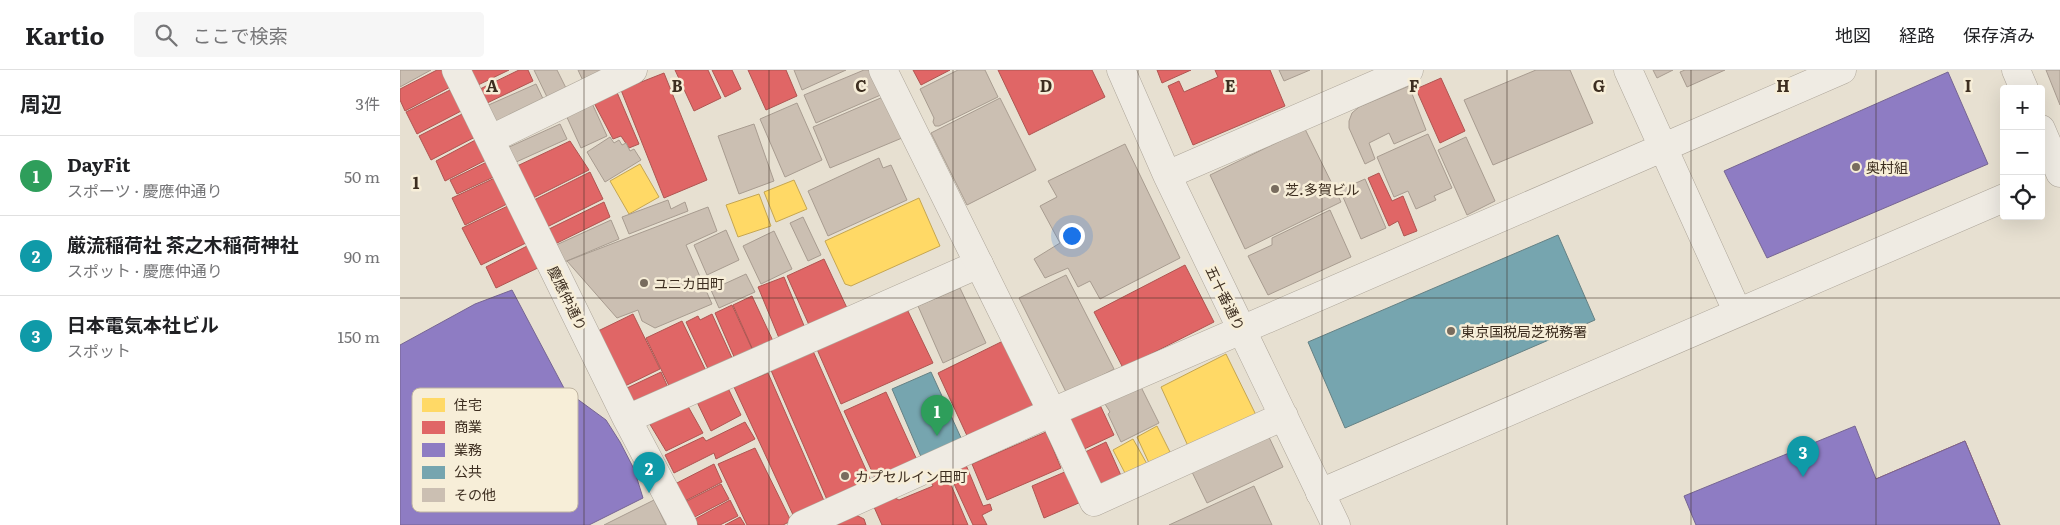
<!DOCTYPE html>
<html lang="ja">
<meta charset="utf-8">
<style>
:root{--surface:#fff;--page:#f6f6f6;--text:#202124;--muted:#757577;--line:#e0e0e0;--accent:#0f766e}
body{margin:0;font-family:Literata,"Noto Sans JP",serif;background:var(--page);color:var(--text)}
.controls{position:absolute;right:15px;top:15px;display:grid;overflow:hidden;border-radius:5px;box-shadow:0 5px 20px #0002}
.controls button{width:45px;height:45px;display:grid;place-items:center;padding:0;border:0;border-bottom:1px solid var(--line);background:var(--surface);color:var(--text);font:25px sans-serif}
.you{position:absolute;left:671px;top:165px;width:18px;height:18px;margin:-12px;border:4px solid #fff;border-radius:50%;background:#1a73e8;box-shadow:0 0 0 8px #1a73e833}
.badge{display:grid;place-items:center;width:32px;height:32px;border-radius:50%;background:var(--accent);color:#fff;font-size:16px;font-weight:700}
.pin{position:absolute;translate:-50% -41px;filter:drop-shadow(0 1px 2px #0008)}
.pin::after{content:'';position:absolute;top:26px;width:18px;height:15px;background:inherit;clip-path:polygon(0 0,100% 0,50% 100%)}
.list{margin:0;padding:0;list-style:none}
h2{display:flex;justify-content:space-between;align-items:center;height:65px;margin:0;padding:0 20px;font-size:21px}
h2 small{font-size:16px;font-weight:400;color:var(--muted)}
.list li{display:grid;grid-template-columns:32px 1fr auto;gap:15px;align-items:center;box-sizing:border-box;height:80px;padding:0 20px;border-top:1px solid var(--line)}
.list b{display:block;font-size:19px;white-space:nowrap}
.list p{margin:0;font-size:16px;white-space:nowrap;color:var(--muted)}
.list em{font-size:16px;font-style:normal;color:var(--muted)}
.icon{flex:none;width:28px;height:28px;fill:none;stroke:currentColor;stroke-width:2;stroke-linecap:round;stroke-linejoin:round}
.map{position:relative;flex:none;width:1660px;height:455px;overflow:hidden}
header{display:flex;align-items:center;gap:30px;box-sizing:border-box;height:70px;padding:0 25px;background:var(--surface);border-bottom:1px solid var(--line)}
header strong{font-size:24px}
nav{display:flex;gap:28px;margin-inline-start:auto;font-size:18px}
.search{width:350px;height:45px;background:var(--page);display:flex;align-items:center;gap:12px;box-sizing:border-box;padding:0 18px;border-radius:5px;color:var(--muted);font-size:19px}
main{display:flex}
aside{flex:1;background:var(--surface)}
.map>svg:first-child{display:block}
</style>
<header>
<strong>Kartio</strong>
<div class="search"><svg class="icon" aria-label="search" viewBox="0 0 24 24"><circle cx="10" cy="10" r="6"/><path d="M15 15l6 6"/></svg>ここで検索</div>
<nav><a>地図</a><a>経路</a><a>保存済み</a></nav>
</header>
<main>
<aside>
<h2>周辺<small>3件</small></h2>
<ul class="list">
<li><span class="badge" style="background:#2e9e5b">1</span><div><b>DayFit</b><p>スポーツ · 慶應仲通り</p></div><em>50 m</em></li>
<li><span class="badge" style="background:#0f9aa8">2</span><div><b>厳流稲荷社 茶之木稲荷神社</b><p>スポット · 慶應仲通り</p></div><em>90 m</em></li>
<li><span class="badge" style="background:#0f9aa8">3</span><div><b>日本電気本社ビル</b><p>スポット</p></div><em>150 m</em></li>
</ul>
</aside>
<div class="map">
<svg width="1660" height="455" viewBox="0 0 1660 455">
<rect width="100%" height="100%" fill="#e7e0d1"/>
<path fill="#ffd966" stroke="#c5a651" d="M240 94 259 127 229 144 210 111Z
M394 110 407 139 376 152 364 122Z
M359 124 371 156 338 167 326 135Z
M519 128 540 176 451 216 445 214 425 171Z
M826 284 856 345 788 376 761 317Z
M757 356 770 382 749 393 737 367Z
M733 369 747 394 726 405 713 380Z"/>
<path fill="#e06666" stroke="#af5551" d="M37 0H47L54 15 5 41 0 30V19Z
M68 0H109L76 16Z
M119 0H128L133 11 85 34 78 20Z
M275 0H308L321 28 294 41Z
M312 0H332L341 19 325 27Z
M348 0H386L397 26 366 40Z
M513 0H550L521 15Z
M598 0H692L705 27 629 65Z
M757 0H791L762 13Z
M815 0H870L885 36 793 75 768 16 779 11 784 22 818 7Z
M264 3 307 110 264 128 221 20Z
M1041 8 1065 61 1040 73 1016 19Z
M54 18 65 39 17 64 6 42Z
M216 20 239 74 229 78 221 66 213 69 193 31Z
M66 42 79 65 31 90 19 66Z
M81 67 90 88 45 111 36 91Z
M170 71 189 100 131 129 115 97Z
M91 90 98 105 57 124 50 110Z
M190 102 203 129 145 158 132 131Z
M979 103 992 131 1003 126 1017 161 1004 166 998 151 989 156 968 108Z
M99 106 111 132 65 155 52 128Z
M204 132 210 147 155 174 149 159Z
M112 134 130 171 81 195 62 158Z
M131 174 142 196 96 218 86 197Z
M424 189 447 238 409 255 387 206Z
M785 195 814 252 723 298 694 242Z
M384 207 405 258 379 268 358 217Z
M352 226 373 271 353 280 333 235Z
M332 235 353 281 335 289 315 243Z
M506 237 533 293 441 334 416 277Z
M233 244 260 299 225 316 198 261Z
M312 244 333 290 309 301 286 252 298 246 300 250Z
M282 251 307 303 271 320 246 268Z
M603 271 635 340 569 370 538 303Z
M413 281 471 411 428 432 370 298Z
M261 302 270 322 236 338 227 318Z
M368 303 425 433 394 447 334 317Z
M327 316 341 345 311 361 297 332Z
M486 322 517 390 475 408 444 341Z
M285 331 303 363 266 381 248 351Z
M700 335 714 365 680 381 668 355 671 347Z
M345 352 355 369 316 389 314 383 274 403 265 385 303 367 306 371Z
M646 362 661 398 587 430 572 394Z
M1565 371 1600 455H1504L1483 406Z
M706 372 723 410 698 417 681 384Z
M355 378 391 451 383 455H347L318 394Z
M314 394 322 412 281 433 273 415Z
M566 395 583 436 590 434 592 440 582 445 587 455H573L549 403Z
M667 401 681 432 644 448 632 416Z
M546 403 568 455H482L474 437 495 428 499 430 533 416 530 410Z
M1483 406 1504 455H1364L1476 409Z
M321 414 329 429 289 450 281 434Z
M330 430 338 446 320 455H298L295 449Z
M454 444 464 449 466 455H436L435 452Z
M340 447 345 455H325Z"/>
<path fill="#8e7cc3" stroke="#766592" d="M1548 2 1588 94 1367 188 1324 101Z
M112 220 165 320 206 350 220 372 234 399 243 428 189 455H0V275L75 234Z
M1455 356 1476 409 1565 371 1600 455H1296L1284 426Z"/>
<path fill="#76a5af" stroke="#658184" d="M1158 165 1195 250 945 358 908 272Z
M531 302 562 370 522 389 492 319Z"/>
<path fill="#cbbfb2" stroke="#a89c90" d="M0 0H31L0 17Z
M134 0H157L167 20 148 29Z
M178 0H205L184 13Z
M394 0H446L402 20Z
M464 0H472L483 24 416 53 404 25Z
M558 0H585L598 27 539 56H535L533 52 534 48 520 19Z
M879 0H910L884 11Z
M1136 0H1170L1193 53 1093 95 1064 30Z
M1253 0H1273L1257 8Z
M1285 0H1325L1287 17 1280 2Z
M1646 0H1660V35Z
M136 14 145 33 94 56 84 37Z
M1009 16 1026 60 994 74 989 63 969 73 975 89 965 94 949 58V51L952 43 959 37Z
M483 27 502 68 430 98 413 57Z
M600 28 636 100 567 135 531 63Z
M191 31 207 66 181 78 165 43Z
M397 33 422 90 385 107 360 49Z
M160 54 167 69 114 93 107 78Z
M354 54 374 111 339 124 318 66Z
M905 59 941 132 845 179 810 105Z
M1028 64 1052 118 1034 126 1036 130 1016 139 1008 121 994 127 977 87Z
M210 67 214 73 219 70 222 75 226 73 230 81 234 79 241 90 205 112 187 82Z
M1066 67 1095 131 1067 145 1038 80Z
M725 74 780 188 700 229 690 211 678 217 668 198 645 208 634 189 660 173 640 136 657 127 648 111Z
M479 88 483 98 491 95 507 130 428 166 408 121Z
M965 109 986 158 961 169 940 120Z
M268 130 271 139 285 132 288 141 229 164 222 147Z
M308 137 317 161 286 175 312 234 255 258 242 251 238 240 217 248 167 191Z
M930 140 951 187 868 225 848 186 872 175V168Z
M403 147 421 185 408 191 390 153Z
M211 150 219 169 162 193 154 176Z
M326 160 339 190 307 205 294 175Z
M374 161 392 199 361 214 343 176Z
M346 204 355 222 319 238 311 220Z
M666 205 714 299 667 324 619 228Z
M560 218 586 273 543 293 518 236Z
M741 317 759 353 721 372 708 344 710 342 705 334Z
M868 365 883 397 807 433 792 402Z
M854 416 872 455H769Z
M254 430 266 455H204Z"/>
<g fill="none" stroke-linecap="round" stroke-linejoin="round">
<defs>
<path id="pedestrian" d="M56 0 227 349 283 455
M91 69 233 0
M227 349 579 194
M402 455 652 342"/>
<path id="minor" d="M483 0 652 342 694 432 884 346
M721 0 767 105 936 455
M1228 0 1337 241
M767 105 1009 0
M652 342 1442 0"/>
<path id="tertiary" d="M1616 0 1624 19
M1641 59 1660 103
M920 423 1604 128"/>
</defs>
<use href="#pedestrian" stroke="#ada599" stroke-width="29"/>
<use href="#minor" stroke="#ada599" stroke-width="29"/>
<use href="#tertiary" stroke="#ada599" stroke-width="29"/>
<use href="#pedestrian" stroke="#efebe3" stroke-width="28"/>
<use href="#minor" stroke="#efebe3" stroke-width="28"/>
<use href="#tertiary" stroke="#efebe3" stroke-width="28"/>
</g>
<path fill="none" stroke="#3d2e20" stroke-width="1" stroke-opacity="0.55" d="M184 0V455M369 0V455M553 0V455M738 0V455M922 0V455M1107 0V455M1291 0V455M1476 0V455M0 228H1660"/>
<g fill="#786c5e" stroke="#f7eed8" stroke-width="2">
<circle cx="1456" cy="97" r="5"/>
<circle cx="875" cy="119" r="5"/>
<circle cx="244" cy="213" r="5"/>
<circle cx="1051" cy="261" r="5"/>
<circle cx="445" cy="406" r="5"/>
</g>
<g text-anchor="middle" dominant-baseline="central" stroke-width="5" stroke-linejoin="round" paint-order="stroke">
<g font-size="14" fill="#3d2e20" stroke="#f7eed8" text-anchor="start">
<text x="1466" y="97">奥村組</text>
<text x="885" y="119">芝.多賀ビル</text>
<text x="254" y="213">ユニカ田町</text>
<text x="1061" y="261">東京国税局芝税務署</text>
<text x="455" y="406">カプセルイン田町</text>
</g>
<g font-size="14" fill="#3d2e20" stroke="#f7eed8">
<text transform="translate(168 228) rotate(64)">慶應仲通り</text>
<text transform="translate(826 228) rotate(64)">五十番通り</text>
</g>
</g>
<rect x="12" y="318" width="166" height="124" rx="8" fill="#f7eed8" stroke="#bfb4a1" stroke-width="1"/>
<rect x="22" y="328" width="23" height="14" fill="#ffd966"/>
<rect x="22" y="351" width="23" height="13" fill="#e06666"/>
<rect x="22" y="373" width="23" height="14" fill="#8e7cc3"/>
<rect x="22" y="396" width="23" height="13" fill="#76a5af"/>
<rect x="22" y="418" width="23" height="14" fill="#cbbfb2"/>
<g font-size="14" fill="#3d2e20">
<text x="54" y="340">住宅</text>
<text x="54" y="362">商業</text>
<text x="54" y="385">業務</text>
<text x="54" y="407">公共</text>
<text x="54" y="430">その他</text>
</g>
<g font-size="16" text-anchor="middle" font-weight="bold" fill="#3d2e20" stroke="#f7eed8" stroke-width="5" stroke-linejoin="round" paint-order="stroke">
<text x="92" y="22">A</text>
<text x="277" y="22">B</text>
<text x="461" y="22">C</text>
<text x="646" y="22">D</text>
<text x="830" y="22">E</text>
<text x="1014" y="22">F</text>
<text x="1199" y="22">G</text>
<text x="1383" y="22">H</text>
<text x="1568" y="22">I</text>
<text x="16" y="119">1</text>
</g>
</svg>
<div class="controls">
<button>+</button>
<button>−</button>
<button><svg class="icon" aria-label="locate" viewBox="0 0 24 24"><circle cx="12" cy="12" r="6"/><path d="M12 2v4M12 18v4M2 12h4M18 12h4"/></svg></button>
</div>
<div class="you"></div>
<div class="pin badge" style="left:537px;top:366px;background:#2e9e5b">1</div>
<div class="pin badge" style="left:249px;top:423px;background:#0f9aa8">2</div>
<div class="pin badge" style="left:1403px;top:407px;background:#0f9aa8">3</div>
</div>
</main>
